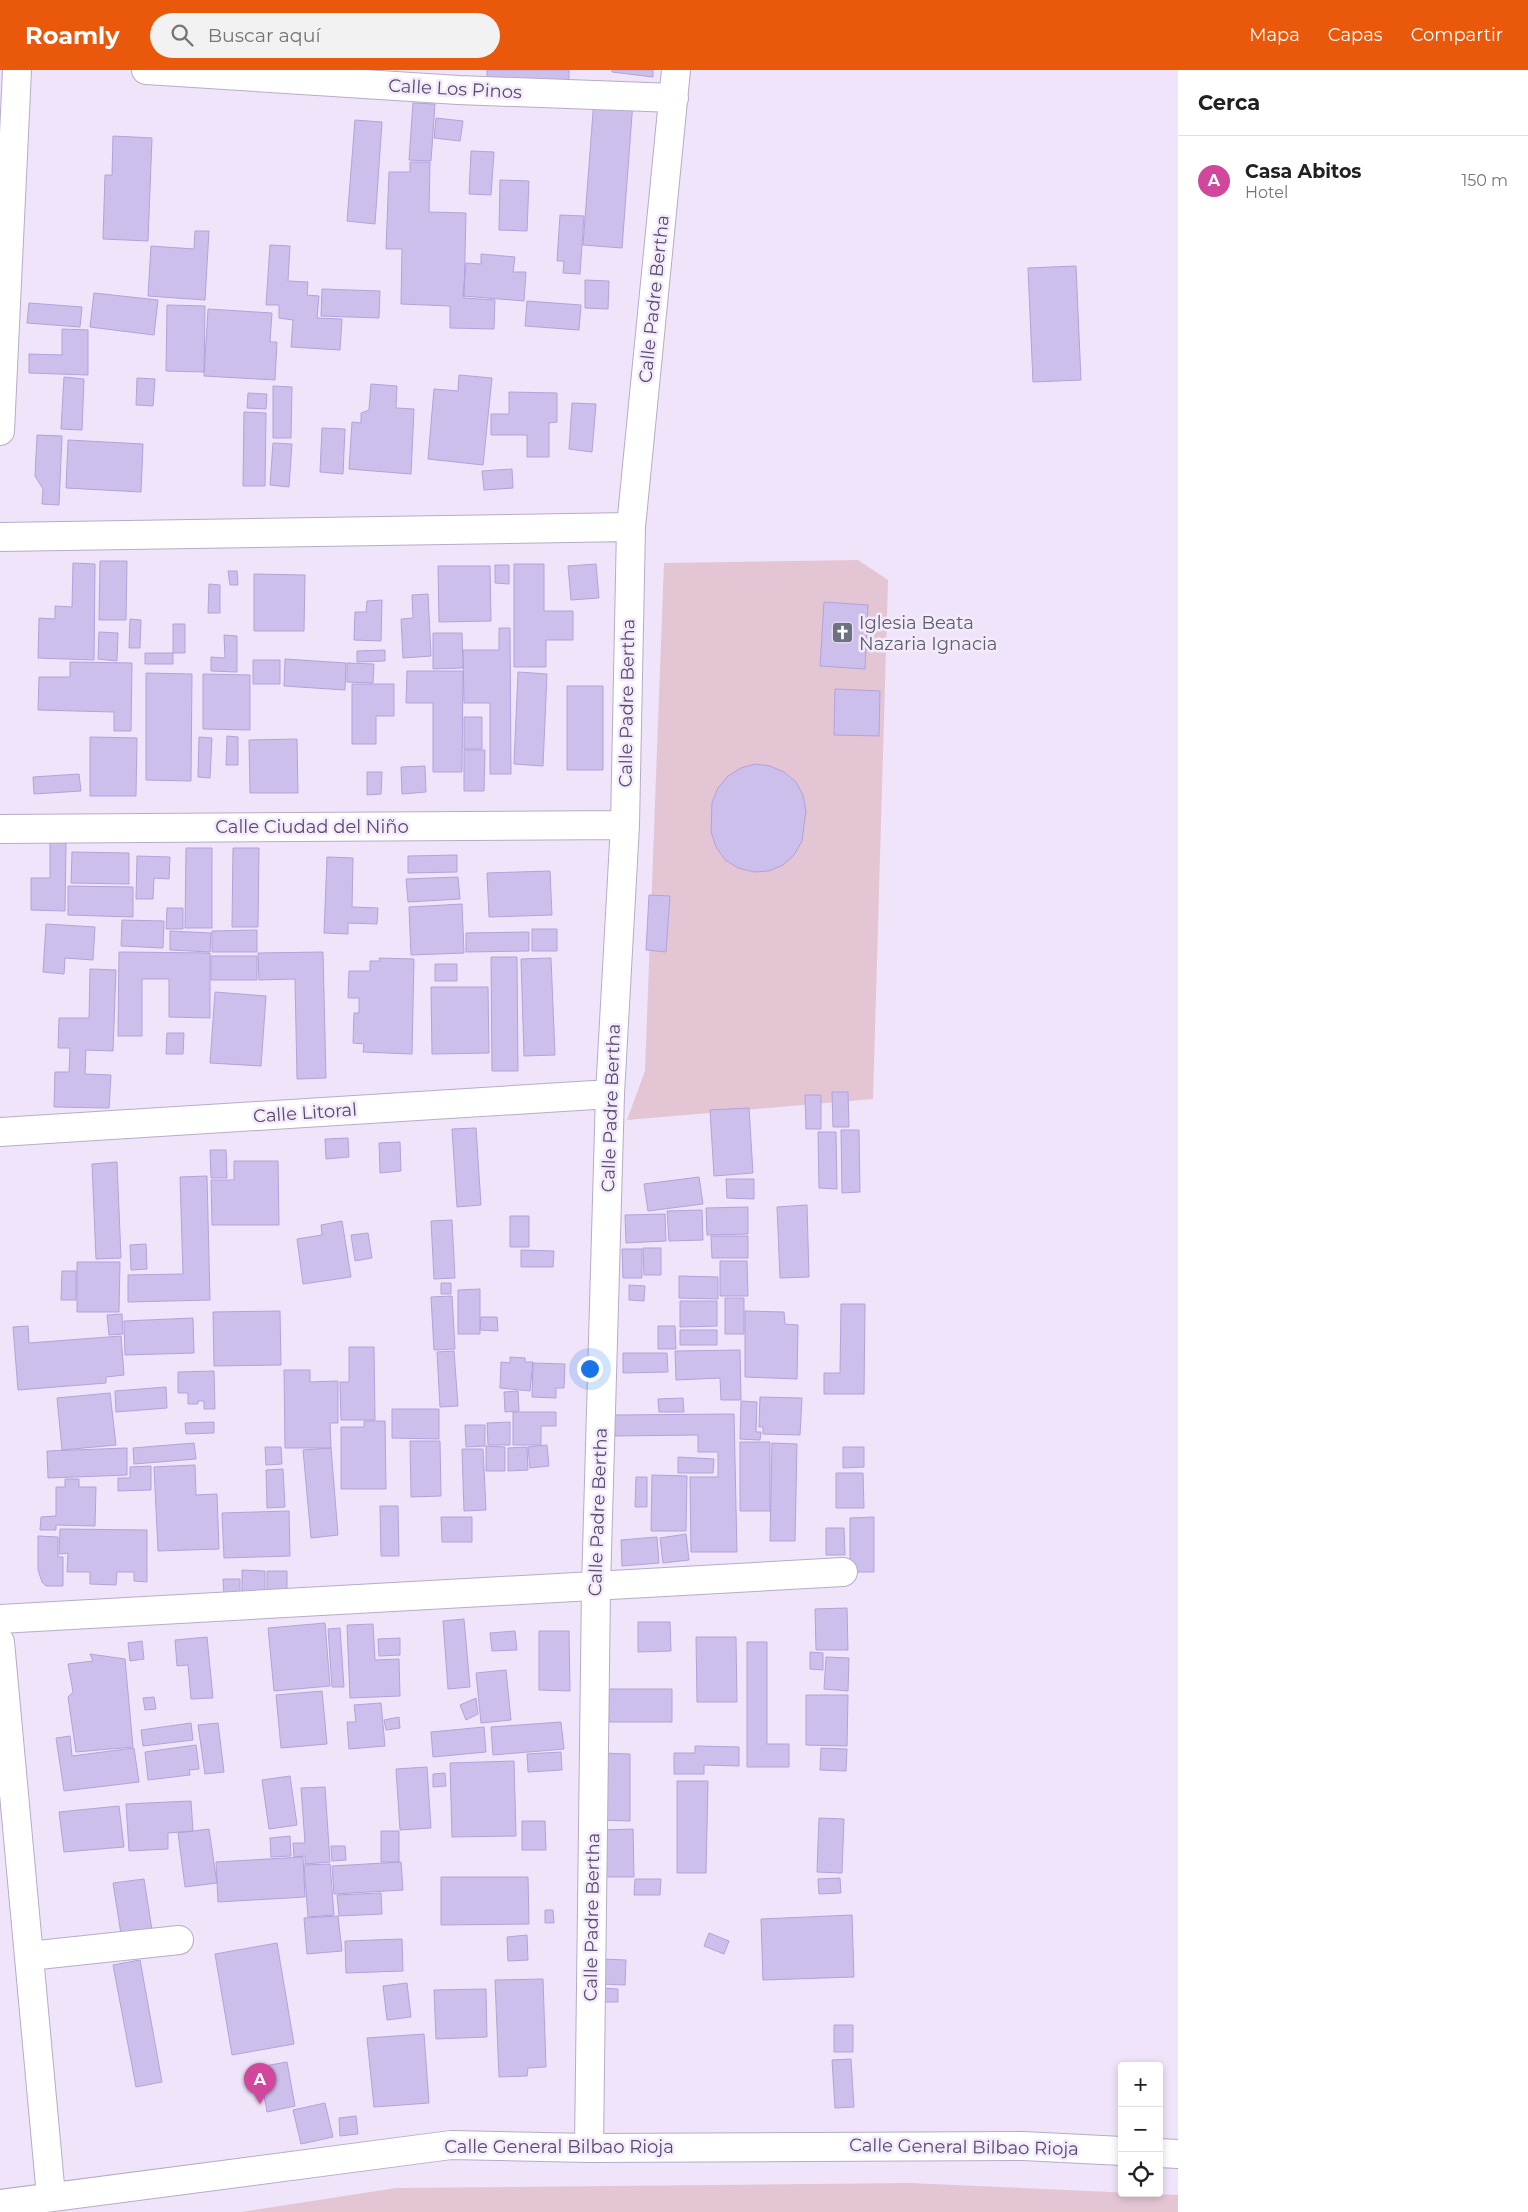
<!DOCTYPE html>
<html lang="es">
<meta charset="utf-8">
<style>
:root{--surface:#fff;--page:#f2f2f2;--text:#202124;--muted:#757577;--line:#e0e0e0;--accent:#ea580c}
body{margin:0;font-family:Montserrat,sans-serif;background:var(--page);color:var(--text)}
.controls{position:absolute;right:15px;bottom:15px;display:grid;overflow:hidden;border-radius:5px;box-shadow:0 2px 8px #0003}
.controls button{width:45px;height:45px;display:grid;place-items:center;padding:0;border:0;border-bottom:1px solid var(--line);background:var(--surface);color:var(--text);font:25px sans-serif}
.you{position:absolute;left:589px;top:1298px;width:18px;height:18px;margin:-12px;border:4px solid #fff;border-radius:50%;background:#1a73e8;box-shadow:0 0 0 8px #1a73e833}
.badge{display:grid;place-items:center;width:32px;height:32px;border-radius:50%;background:var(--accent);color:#fff;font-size:16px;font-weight:700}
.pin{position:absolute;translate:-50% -41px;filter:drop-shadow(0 1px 2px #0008)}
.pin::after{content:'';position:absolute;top:26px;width:18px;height:15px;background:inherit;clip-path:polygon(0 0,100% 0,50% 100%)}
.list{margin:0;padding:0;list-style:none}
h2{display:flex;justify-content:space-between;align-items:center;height:65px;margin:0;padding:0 20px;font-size:21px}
h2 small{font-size:16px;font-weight:400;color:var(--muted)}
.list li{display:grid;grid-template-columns:32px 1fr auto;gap:15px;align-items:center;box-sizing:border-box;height:90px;padding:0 20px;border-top:1px solid var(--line)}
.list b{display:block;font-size:19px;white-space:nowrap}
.list p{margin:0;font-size:16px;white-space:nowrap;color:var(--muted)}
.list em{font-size:16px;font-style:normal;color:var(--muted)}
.icon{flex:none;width:28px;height:28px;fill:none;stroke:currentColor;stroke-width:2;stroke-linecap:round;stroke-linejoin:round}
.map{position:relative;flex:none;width:1178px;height:2142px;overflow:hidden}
header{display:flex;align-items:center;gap:30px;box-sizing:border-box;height:70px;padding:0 25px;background:var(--accent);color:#fff}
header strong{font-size:24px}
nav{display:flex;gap:28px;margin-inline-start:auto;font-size:18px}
.search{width:350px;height:45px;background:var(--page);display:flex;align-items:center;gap:12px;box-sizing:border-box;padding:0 18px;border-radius:28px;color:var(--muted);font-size:19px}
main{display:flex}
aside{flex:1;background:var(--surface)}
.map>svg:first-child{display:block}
</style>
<header>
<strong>Roamly</strong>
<div class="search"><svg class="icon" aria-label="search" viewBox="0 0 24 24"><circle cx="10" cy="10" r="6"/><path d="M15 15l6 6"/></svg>Buscar aquí</div>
<nav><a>Mapa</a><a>Capas</a><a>Compartir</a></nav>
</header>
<main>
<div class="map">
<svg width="1178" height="2142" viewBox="0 0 1178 2142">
<rect width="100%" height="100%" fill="#efe4f9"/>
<path fill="#e4c5d4" d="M858 490 888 510 873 1029 627 1050 645 1001 664 493Z
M909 2113 1178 2125V2142H241L396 2118Z"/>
<path fill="#cdbfeb" stroke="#b3a2db" d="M487 0H569V10L487 8Z
M612 0H653V7L612 2Z
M594 29 633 32 622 178 583 175Z
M413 33 435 34 431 91 409 90Z
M436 48 463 51 460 71 434 68Z
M355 50 382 52 375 154 347 151Z
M113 66 152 68 148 171 103 169 105 105H112Z
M471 81 494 82 491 125 469 124Z
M410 92H430L429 142 466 143 464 228 495 230 494 259 450 258V236L401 234 402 179H386L389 102H410Z
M500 110 529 111 527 161 499 160Z
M560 145 584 146 580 204 563 203 564 191H557Z
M195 161H209L205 230 148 226 151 176 194 179Z
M270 175 290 176 288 211 308 212 307 225 319 226 317 248 342 249 340 280 291 277 293 250 279 248V235H266Z
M481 184 515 187 513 202H526L524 231 463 226 466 193 481 194Z
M1076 196 1081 310 1033 312 1028 198Z
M585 210 609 211 608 239 585 238Z
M322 219 380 221 379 248 321 246Z
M94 223 158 230 154 265 90 257Z
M527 231 581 235 579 260 525 256Z
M29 233 82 237 80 257 27 253Z
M167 235 205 236 204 302 166 301Z
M208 239 272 243 270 272H277L275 310 204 306Z
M62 259 88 260V305L29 303V284L62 285Z
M459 305 492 308 483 395 428 389 434 319 458 321Z
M64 307 84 309 82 360 61 359Z
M137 308 155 309 153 336 136 335Z
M371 314 397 316 396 338 414 339 411 404 349 399 352 352 361 353V343L369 340Z
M273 316 292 317 291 368H273Z
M509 322 557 323V352L549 353V387H527V365H491V344H509Z
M248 323 267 324 266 339 247 338Z
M572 333 596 334 592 382 569 379Z
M244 342 266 343 265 416H243Z
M322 358 345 359 343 404 320 402Z
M37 365 62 366 59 435 42 434 43 419 35 406Z
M68 370 143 374 141 422 66 418Z
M273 373 292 374 289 417 270 415Z
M512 399 513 418 484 420 482 401Z
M100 491H127L126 550H99Z
M73 493 95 494 94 590 38 588 39 548 55 549V536L72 537Z
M514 494H544V541H573V570H546V597H514Z
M596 494 599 528 571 530 568 496Z
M495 495H509V514L495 513Z
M438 496H490L491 551 439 552Z
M228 501H237L238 515H230Z
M254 504 305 505 304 561H254Z
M209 514 220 515V543H208Z
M428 524 431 586 403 588 401 549 413 548 412 525Z
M382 530 381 571 354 570 355 542H366L367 531Z
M824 532 868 535 865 599 820 596Z
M130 549 141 550 140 578H129Z
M173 554H185V583H173Z
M499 558H510L511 704H490V633H464L463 580H499Z
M99 562 118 563 117 591 98 589Z
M433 563H462L463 598 433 599Z
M224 565 237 566V602L211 601V587L225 588Z
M385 580V591L357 592V581Z
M145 583H173V594H145Z
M285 589 346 593 345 620 284 616Z
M253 590H280V614H253Z
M70 592 132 593 131 661H114V642L38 640 39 607H70Z
M347 593 374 594 373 613 347 612Z
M407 601H463L462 702H433V633H406Z
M518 602 547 604 543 696 514 694Z
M146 603 192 604 191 711 146 710Z
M203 604 250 605V660L203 659Z
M352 614H394V646H376V674H352Z
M567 616H603V700H567Z
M835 619 880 621 879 666 834 665Z
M464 647H482V679H464Z
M227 666 238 667V695H226Z
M90 667 137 668 136 726H90Z
M199 667 212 668 210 708 198 707Z
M297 669 298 723H250L249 670Z
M464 680H485L484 721H464Z
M755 694 770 696 784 702 796 712 803 725 806 741 802 771 794 785 783 795 769 801 754 802 738 798 725 790 716 777 711 762 712 732 718 718 728 706 741 698Z
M425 696 426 722 402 724 401 697Z
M367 702H382L381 724 367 725Z
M79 704 81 721 34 724 33 707Z
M50 772 66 773 65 841 31 840V808H50Z
M186 778H212V858H185Z
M233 778H259L258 857H232Z
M72 782 129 783V814L71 813Z
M457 785V802L408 803V786Z
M137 786 170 787 169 809 154 808 153 829H136Z
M327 787 353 788 352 837 378 838 377 854 348 853V864L324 863Z
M550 801 552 845 489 847 487 803Z
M458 807 460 829 408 832 406 809Z
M68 816 133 817V847L68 845Z
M649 825 670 826 666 882 646 880Z
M462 834 464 883 411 885 409 837Z
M167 838H183V859H166Z
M122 850 164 851 163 878 121 876Z
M46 854 95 857 93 890 65 888 64 904 43 902Z
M532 859H557V881H532Z
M257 860V882H212V861Z
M170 861 211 863 210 882 170 880Z
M529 862V881L466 882V863Z
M119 882 210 883V948L169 947V909H142V966H118Z
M323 882 326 1008 297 1009 295 909 259 910 258 883Z
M211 886H257V910H211Z
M491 887H517L518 1001H492Z
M379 888 414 889 412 984 363 982 364 974 353 973 354 943H359V928H348L349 901H370V891H380Z
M551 888 555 985 524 986 521 889Z
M435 894H457V911H435Z
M90 899 116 900 113 981 86 980 85 1004 111 1005 109 1038 54 1037 55 1002H69L70 978H58L59 948H89Z
M431 917H488L489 983 432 984Z
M215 922 266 926 261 996 210 993Z
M167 963H184L183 984H166Z
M832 1022H848L849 1057H833Z
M805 1025H821V1059H806Z
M749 1038 753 1103 714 1106 710 1040Z
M476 1058 481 1135 457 1137 452 1059Z
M841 1060H859L860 1122 842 1123Z
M818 1062H836L837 1119 819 1118Z
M348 1068 349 1087 326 1089 325 1069Z
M400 1072 401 1101 380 1103 379 1073Z
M210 1080H226L227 1108H211Z
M234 1091H278L279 1155H212L211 1110H234Z
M117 1092 121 1188 96 1189 92 1094Z
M207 1106 210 1230 128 1232V1205L183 1204 180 1107Z
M699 1107 703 1134 648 1141 644 1114Z
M726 1109H754V1129L727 1128Z
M807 1135 809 1207 780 1208 777 1137Z
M748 1137V1164L707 1165 706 1138Z
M702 1140 703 1170 669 1171 667 1141Z
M665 1144 666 1171 626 1173 625 1145Z
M510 1146H529V1177H510Z
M452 1150 455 1208 434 1209 431 1151Z
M342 1151 351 1207 303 1214 297 1169 322 1165 321 1155Z
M368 1163 372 1188 355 1191 351 1165Z
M711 1166H748V1188H712Z
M146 1174 147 1199 131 1200 130 1175Z
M643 1178H661V1205H644Z
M622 1179H642V1208H623Z
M521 1180 554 1181 553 1197H521Z
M720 1191H747L748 1226H720Z
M77 1192H120L119 1242H77Z
M62 1201H76V1230H61Z
M679 1206 718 1207V1229L679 1228Z
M441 1213H451V1224H441Z
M629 1215 645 1216 644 1231 629 1230Z
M480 1219V1264H458V1220Z
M452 1226 455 1279 434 1280 431 1227Z
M725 1228H744V1264H725Z
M680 1231H717V1256L680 1257Z
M841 1234H865L864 1324H824V1303H840Z
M280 1241 281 1295 214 1296 213 1242Z
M745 1241 784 1242 785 1254 798 1255 797 1309 745 1307Z
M122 1244 123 1264 109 1265 107 1245Z
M481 1247H497L498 1261 480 1260Z
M193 1248 194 1283 125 1285 124 1251Z
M28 1256 29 1273 121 1266 124 1305 106 1307V1313L18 1320 13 1257Z
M658 1256H675L676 1279H658Z
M680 1260H717V1275H680Z
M349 1277H374L375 1350H341L340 1312H349Z
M740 1280 741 1330H721L720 1308 676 1310 675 1281Z
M454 1281 458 1336 440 1337 437 1282Z
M623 1283H667L668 1302 623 1303Z
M510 1287 525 1288V1292H533L530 1321 500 1318 501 1292 510 1293Z
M533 1293 565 1294 564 1318H556V1328L532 1327Z
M284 1300H310V1312L338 1311V1353H330L331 1378H285Z
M214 1301 215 1339H204V1331H198V1334H188V1323H178V1302Z
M166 1317 167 1338 116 1342 115 1321Z
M518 1321 519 1341 505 1342 504 1322Z
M110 1323 116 1375 62 1380 57 1328Z
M760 1327 802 1328 800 1365 763 1364V1357H759Z
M683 1328 684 1342H659L658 1329Z
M741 1331 757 1332 756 1362H761L760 1370 740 1369Z
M392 1339H439V1369L392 1368Z
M513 1342H556V1356H541V1375H513Z
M734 1344 737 1482H691L690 1407H718V1382H698V1365L615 1366 614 1345Z
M364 1351H385L386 1419H341V1357H364Z
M214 1352V1363L186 1364 185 1353Z
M510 1352V1375H488L487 1353Z
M465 1355H485V1376L466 1377Z
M410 1371H440L441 1426 411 1427Z
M740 1372H770V1441H740Z
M194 1373 196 1389 134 1394 133 1378Z
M772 1373 797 1374 795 1471H770Z
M547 1375 549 1396 530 1398 528 1377Z
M486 1376 505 1377V1401H486Z
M265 1377H281L282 1394 266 1395Z
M527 1377 528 1400 508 1401V1378Z
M843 1377H864V1397L843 1398Z
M127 1378V1405L48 1408 47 1381Z
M331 1378 338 1465 311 1468 303 1380Z
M462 1379H483L486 1440 464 1441Z
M678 1387 714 1389 713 1403H678Z
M195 1395 196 1425 217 1424 219 1479 158 1481 154 1397Z
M151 1396V1420L118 1421V1408H130V1397Z
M283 1399 285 1437 267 1438 266 1400Z
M836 1403H863L864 1438H836Z
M652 1405 687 1406 686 1461H651Z
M636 1407H647V1437H635Z
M65 1409H79V1417H96L95 1456 56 1455V1460H40L41 1447 56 1446V1417H65Z
M380 1436H398L399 1486H381Z
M289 1441 290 1486 224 1488 222 1443Z
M441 1447H472V1472H442Z
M874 1447V1502H850V1448Z
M826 1458H844L845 1485H826Z
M60 1459 147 1460V1512L134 1511V1502H117L116 1515 90 1514V1502H67L68 1483 59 1484Z
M686 1464 689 1490 663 1493 660 1468Z
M38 1466 58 1467V1487H63V1516H46L42 1512 38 1500Z
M657 1467 659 1493 622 1496 621 1470Z
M242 1500 265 1501V1526H242Z
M267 1501H287V1530H267Z
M223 1509H240V1525L224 1526Z
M847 1538 848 1580H816L815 1539Z
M464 1549 470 1617 448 1619 443 1551Z
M638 1552H670L671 1581 638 1582Z
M325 1553 330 1616 274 1621 268 1558Z
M373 1554 375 1590 399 1589 400 1626 350 1628 347 1555Z
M340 1558 344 1617H332L328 1559Z
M515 1561 517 1580 492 1581 490 1563Z
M539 1561H569L570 1621 539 1620Z
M207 1567 213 1628 191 1629 188 1595 177 1596 175 1570Z
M696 1567H736L737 1632H697Z
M400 1568V1585L379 1586 378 1569Z
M142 1571 144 1589 130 1591 128 1573Z
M747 1572H767V1674H789V1697H747Z
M810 1582 823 1583V1600L810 1599Z
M90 1584 125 1589 133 1677 76 1682 68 1627 73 1622 68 1594 93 1591Z
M826 1587 849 1588 848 1621 824 1619Z
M506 1600 511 1650 481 1653 476 1603Z
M609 1619H672V1652H609Z
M322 1621 327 1674 281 1678 276 1625Z
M806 1625H848L847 1676 806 1675Z
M154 1627 156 1639 145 1640 143 1628Z
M476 1628 478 1644 466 1650 460 1635Z
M381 1633 385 1676 349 1679 347 1652H356L354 1635Z
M399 1647 400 1658 386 1660 384 1650Z
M561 1652 564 1679 493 1685 491 1657Z
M191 1653 193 1670 143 1676 141 1660Z
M218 1653 224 1702 205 1704 198 1655Z
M484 1657 486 1682 433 1687 431 1662Z
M70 1666 72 1686 134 1678 139 1712 64 1721 56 1668Z
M196 1675 199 1699 189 1700 190 1705 148 1710 145 1682Z
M695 1676 739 1677V1696L704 1695V1704H674V1683H695Z
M821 1678 847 1679 846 1701 820 1700Z
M561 1682 562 1700 528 1702 527 1684Z
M598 1683 630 1684V1751L598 1750Z
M514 1691 516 1766 452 1767 450 1693Z
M427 1697 431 1758 400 1760 396 1699Z
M445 1703 446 1716 433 1717V1704Z
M290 1706 297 1755 269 1759 262 1710Z
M677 1711H708L706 1803H677Z
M325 1717 330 1792 305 1794V1786L294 1787 293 1773H305L301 1718Z
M191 1731 193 1761 168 1763V1779L129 1781 126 1734Z
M119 1736 124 1777 64 1782 59 1742Z
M819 1748 844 1749 842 1803 817 1802Z
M522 1751H545L546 1780H522Z
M209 1759 217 1813 185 1817 178 1763Z
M633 1759 634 1807H602L601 1760Z
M381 1761H399V1792H381Z
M290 1766 291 1786 271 1787 270 1768Z
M331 1776H345L346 1790 332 1791Z
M303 1787 305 1827 218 1832 216 1792Z
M401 1792 403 1820 334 1824 332 1796Z
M330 1794 334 1845 308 1847 304 1795Z
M441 1807H528L529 1854 441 1855Z
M840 1808 841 1823 819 1824 818 1809Z
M144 1809 152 1860 121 1864 113 1813Z
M635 1809H661L660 1825H634Z
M381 1823 382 1844 339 1846 337 1825Z
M545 1840H553L554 1853H545Z
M852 1845 854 1907 763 1910 761 1849Z
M338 1846 342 1881 307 1884 304 1848Z
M709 1863 729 1871 724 1884 704 1876Z
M527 1865 528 1890 508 1891 507 1867Z
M402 1869 403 1901 346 1903 345 1871Z
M277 1873 294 1974 232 1985 215 1884Z
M602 1889 626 1890 625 1915 601 1914Z
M140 1890 162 2012 136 2017 113 1895Z
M543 1909 546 1997 528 1998 527 2006 499 2007 495 1910Z
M407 1913 411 1947 387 1950 383 1916Z
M602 1918 618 1919V1932H602Z
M486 1919 487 1967 436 1969 434 1920Z
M834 1955H853V1982H834Z
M424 1964 429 2033 374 2037 367 1968Z
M851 1989 854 2037 835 2038 832 1990Z
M287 1992 295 2036 267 2042 259 1997Z
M325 2033 333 2067 301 2074 293 2040Z
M356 2046 358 2064 340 2066 339 2048Z"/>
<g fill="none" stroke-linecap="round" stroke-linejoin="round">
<defs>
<path id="minor" d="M146 0 458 20 674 28
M0 361 17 0
M0 467 631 457
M0 759 625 755
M0 1062 610 1024
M0 1549 843 1502
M0 1572 51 2126
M29 1886 179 1870
M589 2078 596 1517 610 1024 625 755 631 457 676 0
M1159 2083 1178 2084
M0 2134 451 2075 589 2078 1023 2076 1122 2081"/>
</defs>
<use href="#minor" stroke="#b7acc8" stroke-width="30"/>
<use href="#minor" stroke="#fff" stroke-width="28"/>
</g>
<defs>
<symbol id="church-square" viewBox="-11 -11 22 22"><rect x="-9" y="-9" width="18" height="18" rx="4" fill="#6b7280" stroke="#f4eafc"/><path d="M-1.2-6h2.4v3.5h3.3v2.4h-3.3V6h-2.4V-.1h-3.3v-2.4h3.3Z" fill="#fff"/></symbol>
</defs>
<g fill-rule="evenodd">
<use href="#church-square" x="830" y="550" width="25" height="25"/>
</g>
<g text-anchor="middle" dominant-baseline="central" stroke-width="5" stroke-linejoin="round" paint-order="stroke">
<g font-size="18" fill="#564d6e" stroke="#f4eafc">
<text transform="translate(455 19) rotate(3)">Calle Los Pinos</text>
<text transform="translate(654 229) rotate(-84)">Calle Padre Bertha</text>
<text transform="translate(627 633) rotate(-89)">Calle Padre Bertha</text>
<text x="312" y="757">Calle Ciudad del Niño</text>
<text transform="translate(611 1038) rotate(-88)">Calle Padre Bertha</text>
<text transform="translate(305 1043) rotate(-4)">Calle Litoral</text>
<text transform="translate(598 1442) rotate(-88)">Calle Padre Bertha</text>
<text transform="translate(592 1847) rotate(-89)">Calle Padre Bertha</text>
<text x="559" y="2077">Calle General Bilbao Rioja</text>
<text transform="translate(964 2077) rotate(1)">Calle General Bilbao Rioja</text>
</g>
<g font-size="18" fill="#5b616d" stroke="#f4eafc" text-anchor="start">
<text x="859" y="553">Iglesia Beata<tspan x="859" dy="21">Nazaria Ignacia</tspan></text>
</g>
</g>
</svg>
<div class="controls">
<button>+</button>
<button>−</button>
<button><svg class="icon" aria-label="locate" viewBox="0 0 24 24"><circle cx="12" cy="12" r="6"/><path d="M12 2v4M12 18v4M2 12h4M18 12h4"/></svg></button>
</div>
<div class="you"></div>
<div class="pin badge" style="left:260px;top:2034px;background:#d1479c">A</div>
</div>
<aside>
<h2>Cerca<small></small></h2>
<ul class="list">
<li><span class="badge" style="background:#d1479c">A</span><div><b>Casa Abitos</b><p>Hotel</p></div><em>150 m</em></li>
</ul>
</aside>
</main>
